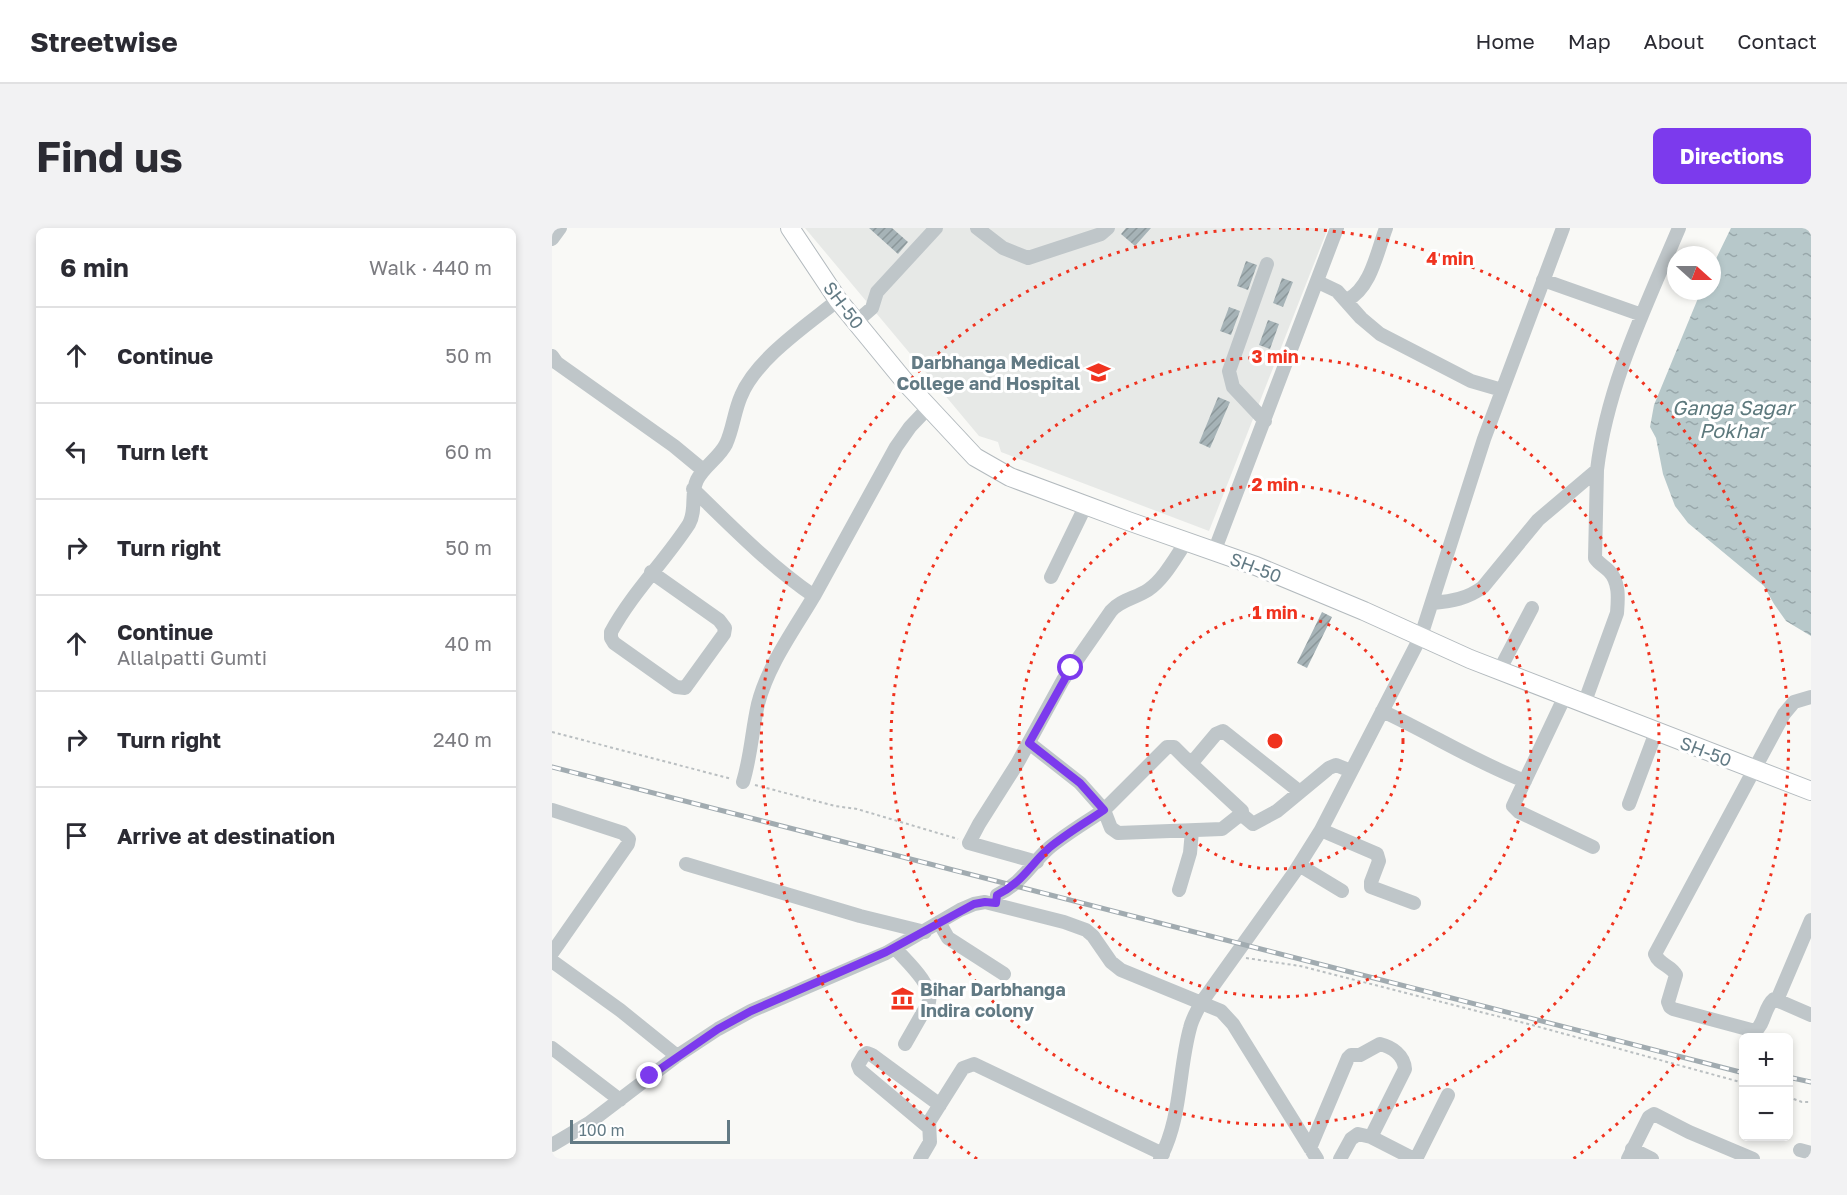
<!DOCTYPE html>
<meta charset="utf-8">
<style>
:root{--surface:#fff;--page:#f2f2f3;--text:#2b2b33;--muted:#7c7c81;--line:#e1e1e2;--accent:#7c3aed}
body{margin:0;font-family:"Golos Text",sans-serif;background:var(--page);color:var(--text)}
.controls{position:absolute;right:18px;bottom:18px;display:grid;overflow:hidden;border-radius:9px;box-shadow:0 3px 9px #0003}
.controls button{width:54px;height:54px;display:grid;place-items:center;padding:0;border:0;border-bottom:2px solid var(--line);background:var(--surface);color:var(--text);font:30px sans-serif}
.compass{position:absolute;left:1115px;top:18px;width:54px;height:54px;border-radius:50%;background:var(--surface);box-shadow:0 3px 9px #0003;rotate:111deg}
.scale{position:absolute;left:18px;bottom:15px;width:160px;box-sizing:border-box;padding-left:6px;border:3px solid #627a84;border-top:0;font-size:16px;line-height:21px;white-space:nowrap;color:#627a84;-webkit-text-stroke:4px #fff;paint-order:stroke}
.stop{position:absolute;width:18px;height:18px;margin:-14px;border:4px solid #7c3aed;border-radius:50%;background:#fff}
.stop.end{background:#7c3aed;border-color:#fff;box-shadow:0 2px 6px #0008}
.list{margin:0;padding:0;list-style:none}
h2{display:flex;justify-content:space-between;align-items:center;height:78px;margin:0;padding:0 24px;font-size:26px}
h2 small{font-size:20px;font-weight:400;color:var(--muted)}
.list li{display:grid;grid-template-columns:39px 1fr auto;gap:18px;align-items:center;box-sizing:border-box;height:96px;padding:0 24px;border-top:2px solid var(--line)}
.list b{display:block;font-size:22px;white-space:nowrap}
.list p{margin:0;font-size:20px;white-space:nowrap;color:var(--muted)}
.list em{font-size:20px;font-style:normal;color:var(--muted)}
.icon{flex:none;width:33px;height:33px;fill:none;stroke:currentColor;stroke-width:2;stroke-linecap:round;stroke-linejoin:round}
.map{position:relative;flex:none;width:1259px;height:931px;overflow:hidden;border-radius:9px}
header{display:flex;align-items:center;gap:36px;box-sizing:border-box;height:84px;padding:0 30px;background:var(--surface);border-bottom:2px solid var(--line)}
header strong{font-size:28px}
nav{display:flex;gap:33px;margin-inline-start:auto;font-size:21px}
.intro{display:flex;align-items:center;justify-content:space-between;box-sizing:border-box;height:144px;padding:0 36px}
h1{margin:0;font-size:42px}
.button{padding:15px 27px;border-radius:9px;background:var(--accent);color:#fff;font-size:21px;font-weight:700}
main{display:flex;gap:36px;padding:0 36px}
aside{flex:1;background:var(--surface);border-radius:9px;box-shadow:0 3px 9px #0003}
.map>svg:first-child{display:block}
</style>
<header>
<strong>Streetwise</strong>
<nav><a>Home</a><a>Map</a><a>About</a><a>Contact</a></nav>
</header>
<div class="intro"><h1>Find us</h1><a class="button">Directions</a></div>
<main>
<aside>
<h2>6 min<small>Walk · 440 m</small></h2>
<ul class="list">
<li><svg class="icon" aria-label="ahead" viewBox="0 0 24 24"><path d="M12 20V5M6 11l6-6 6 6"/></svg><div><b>Continue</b></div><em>50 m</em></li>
<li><svg class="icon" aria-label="left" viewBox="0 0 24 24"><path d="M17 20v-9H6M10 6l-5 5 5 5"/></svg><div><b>Turn left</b></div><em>60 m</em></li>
<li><svg class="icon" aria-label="right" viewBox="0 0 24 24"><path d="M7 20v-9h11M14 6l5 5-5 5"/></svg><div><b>Turn right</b></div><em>50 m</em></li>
<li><svg class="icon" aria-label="ahead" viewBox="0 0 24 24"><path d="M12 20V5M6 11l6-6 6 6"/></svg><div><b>Continue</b><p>Allalpatti Gumti</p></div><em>40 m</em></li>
<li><svg class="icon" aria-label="right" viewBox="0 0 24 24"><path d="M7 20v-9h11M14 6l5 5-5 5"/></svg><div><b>Turn right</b></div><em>240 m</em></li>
<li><svg class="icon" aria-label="arrive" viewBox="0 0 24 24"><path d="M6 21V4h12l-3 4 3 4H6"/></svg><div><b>Arrive at destination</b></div></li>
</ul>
</aside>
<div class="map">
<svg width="1259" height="931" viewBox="0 0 1259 931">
<defs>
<pattern id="water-ripples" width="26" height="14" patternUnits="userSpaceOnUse" patternTransform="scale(1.5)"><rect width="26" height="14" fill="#b7c8ca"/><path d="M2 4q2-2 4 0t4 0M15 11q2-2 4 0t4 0" fill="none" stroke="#98a7aa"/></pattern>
<pattern id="building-hatch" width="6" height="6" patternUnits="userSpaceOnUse" patternTransform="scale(1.5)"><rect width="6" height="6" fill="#a6b3b7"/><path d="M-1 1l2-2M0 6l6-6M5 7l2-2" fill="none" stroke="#8b979a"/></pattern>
</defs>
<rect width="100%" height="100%" fill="#f9f9f6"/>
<path fill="#e7e9e7" d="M253 0H776L657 303 449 224 446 214 427 208Z"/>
<path fill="url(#water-ripples)" d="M1179 0H1259V408L1234 393 1222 376 1212 358 1136 295 1123 278 1111 246 1104 210 1098 199 1102 177 1149 63H1160V39Z"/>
<path fill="url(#building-hatch)" d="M317 0H340L356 14 346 26Z
M574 0H599L583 18 569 6Z
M694 33 705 37 696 62 685 58Z
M730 50 741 54 731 79 721 75Z
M677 79 688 83 679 107 668 103Z
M716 92 727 96 718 121 707 117Z
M666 169 678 174 658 220 647 215Z
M770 384 780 389 755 440 745 435Z"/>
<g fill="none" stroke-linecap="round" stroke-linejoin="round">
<defs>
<path id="major" d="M238 0 286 72 354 155 423 229 458 249 576 293 704 338 812 383 918 431 1259 563"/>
</defs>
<use href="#major" stroke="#b3babe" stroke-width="20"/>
<path stroke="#babfc1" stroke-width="2" stroke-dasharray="3 3" stroke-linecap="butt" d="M0 504 180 551
M203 557 283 578 305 581 406 611
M694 730 748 738 980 797 1192 855
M1236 869 1250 874H1259"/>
<path stroke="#bfc6c9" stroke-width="14" d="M425 0 451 20 476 30 549 6 556 0
M0 11 8 0
M991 52 1090 87
M766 54 785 63 809 90 828 106 919 153 950 162
M795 72C819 60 825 24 834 0
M305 93 320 80 325 64 384 0
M0 128 5 135 122 218 151 242
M713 193 681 159 677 143 715 36
M141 261C180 299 217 337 262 368L344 219 358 199 376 180
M662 324 785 0
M99 344 167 392 173 400 172 406 133 460 124 459 62 415 59 410V404C80 365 113 333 137 296 145 281 138 266 145 252 152 238 167 230 174 216 181 201 182 184 189 168 204 131 255 97 286 72
M499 349 534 277
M881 375C900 373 915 371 931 359L986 292 1045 242C1055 157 1094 78 1127 0
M947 443 980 380
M1013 468 961 578 967 584 1041 619
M1259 469 1242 474 1232 486 1103 726C1107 737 1119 737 1124 747L1116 774 1118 779 1121 781 1203 803C1213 796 1212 779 1222 771L1259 787
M1032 476 1065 385C1066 372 1068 354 1057 343 1052 338 1047 336 1043 330L1045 242
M830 483C878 505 923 534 973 553
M477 515 528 555 552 582 615 519H622L633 530 639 533 643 531 664 506 671 503 748 564
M633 530 690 583
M191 554C199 528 200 502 206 476 216 437 242 402 262 368
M1077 576 1104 504
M0 582 71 605 77 611 76 616 0 725
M769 602 825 626 827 633 819 654V659L862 675
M485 634 417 615 427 596 465 536 511 452 559 383C568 372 584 370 596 362 612 351 623 330 634 314
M134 636 308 688 373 704
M747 637 790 663
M627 662 638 625 640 603
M444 675 445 667C470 655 478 637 497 620 514 606 533 595 552 582L559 600 566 605 670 601 689 586 701 596 725 583 777 540 784 537 799 543
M387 694 396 710 452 746
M343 720C354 733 381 756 377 774L353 816
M0 733 68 782 125 828
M1225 772 1259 692
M0 820 68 872
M376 899 308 842 306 837 312 827 315 825 320 827 388 877
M0 917 37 895 125 828 166 801 199 783 334 725 408 682 422 676 433 674 512 694 534 702 541 708 559 734 569 742 669 783 681 796 765 931
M758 920 796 830 799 827H808L828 816C840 819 852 827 853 841L819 909
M1080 921 1100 931
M1248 922 1259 925
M368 931 378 914 377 894 411 840 422 836 611 926
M608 931C630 889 626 844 638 800 640 791 645 783 649 775L742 645 769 602 869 408 932 211 1011 0
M788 931 799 911 806 906 819 909 862 931
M864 931 896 867
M1076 931 1097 889 1102 886 1137 904 1201 931"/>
<use href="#major" stroke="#fff" stroke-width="18"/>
<defs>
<path id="rail" d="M0 539 1192 845
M1236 849 1259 854"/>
</defs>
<use href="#rail" stroke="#a1abb0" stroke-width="5"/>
<use href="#rail" stroke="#fff" stroke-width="3" stroke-dasharray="9" stroke-linecap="butt"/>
</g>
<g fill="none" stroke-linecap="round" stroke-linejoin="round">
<path stroke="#7c3aed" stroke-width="8" d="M98 848 166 801 199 783 334 724 422 676 433 674 444 675 445 667C470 655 478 637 497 620 514 606 533 595 552 582L528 555 477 515 519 440"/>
</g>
<g fill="none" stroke="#f0331f" stroke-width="3" stroke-dasharray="3 6">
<circle cx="723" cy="513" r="128"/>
<circle cx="723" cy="513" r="256"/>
<circle cx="723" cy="513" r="384"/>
<path d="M425 931A513 513 0 0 1 719 0M727 0A513 513 0 0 1 1021 931"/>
</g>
<defs>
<symbol id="university-bare" viewBox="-9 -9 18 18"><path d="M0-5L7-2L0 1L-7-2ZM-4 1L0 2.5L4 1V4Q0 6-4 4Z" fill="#f0331f" stroke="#fff" stroke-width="2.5" paint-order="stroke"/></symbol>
<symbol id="museum-bare" viewBox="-9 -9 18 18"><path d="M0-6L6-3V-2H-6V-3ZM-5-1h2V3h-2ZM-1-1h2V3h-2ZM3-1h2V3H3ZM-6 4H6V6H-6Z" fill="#f0331f" stroke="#fff" stroke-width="2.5" paint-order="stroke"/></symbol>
</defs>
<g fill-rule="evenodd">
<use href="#university-bare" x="530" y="128" width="33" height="33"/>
<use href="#museum-bare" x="334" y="754" width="33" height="33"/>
</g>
<g text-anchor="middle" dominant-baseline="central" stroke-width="6" stroke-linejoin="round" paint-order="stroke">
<g font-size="18" fill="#627a84" stroke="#fff">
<text transform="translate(292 77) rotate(53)">SH-50</text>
<text transform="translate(704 339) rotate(21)">SH-50</text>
<text transform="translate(1154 523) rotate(21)">SH-50</text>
</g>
<g font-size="18" font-weight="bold" fill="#627a84" stroke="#fff" text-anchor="end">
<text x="528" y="134">Darbhanga Medical<tspan x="528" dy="21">College and Hospital</tspan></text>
<text x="368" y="761" text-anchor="start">Bihar Darbhanga<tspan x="368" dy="21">Indira colony</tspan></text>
</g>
<g font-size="20" font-style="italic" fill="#5d797d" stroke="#fff">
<text x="1181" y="179">Ganga Sagar<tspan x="1181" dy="23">Pokhar</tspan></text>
</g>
</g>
<circle cx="723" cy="513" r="9" fill="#f0331f" stroke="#fff" stroke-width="3"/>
<g font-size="18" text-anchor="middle" font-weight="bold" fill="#f0331f" stroke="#fff" stroke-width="6" stroke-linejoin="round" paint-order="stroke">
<text x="898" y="37">4 min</text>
<text x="723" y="135">3 min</text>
<text x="723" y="263">2 min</text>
<text x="723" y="391">1 min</text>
</g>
</svg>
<div class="controls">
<button>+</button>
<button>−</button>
</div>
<svg class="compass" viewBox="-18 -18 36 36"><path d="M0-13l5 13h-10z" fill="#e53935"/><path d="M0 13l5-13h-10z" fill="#7c7c81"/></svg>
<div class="scale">100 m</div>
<div class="stop" style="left:519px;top:440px"></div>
<div class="stop end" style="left:98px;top:848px"></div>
</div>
</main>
